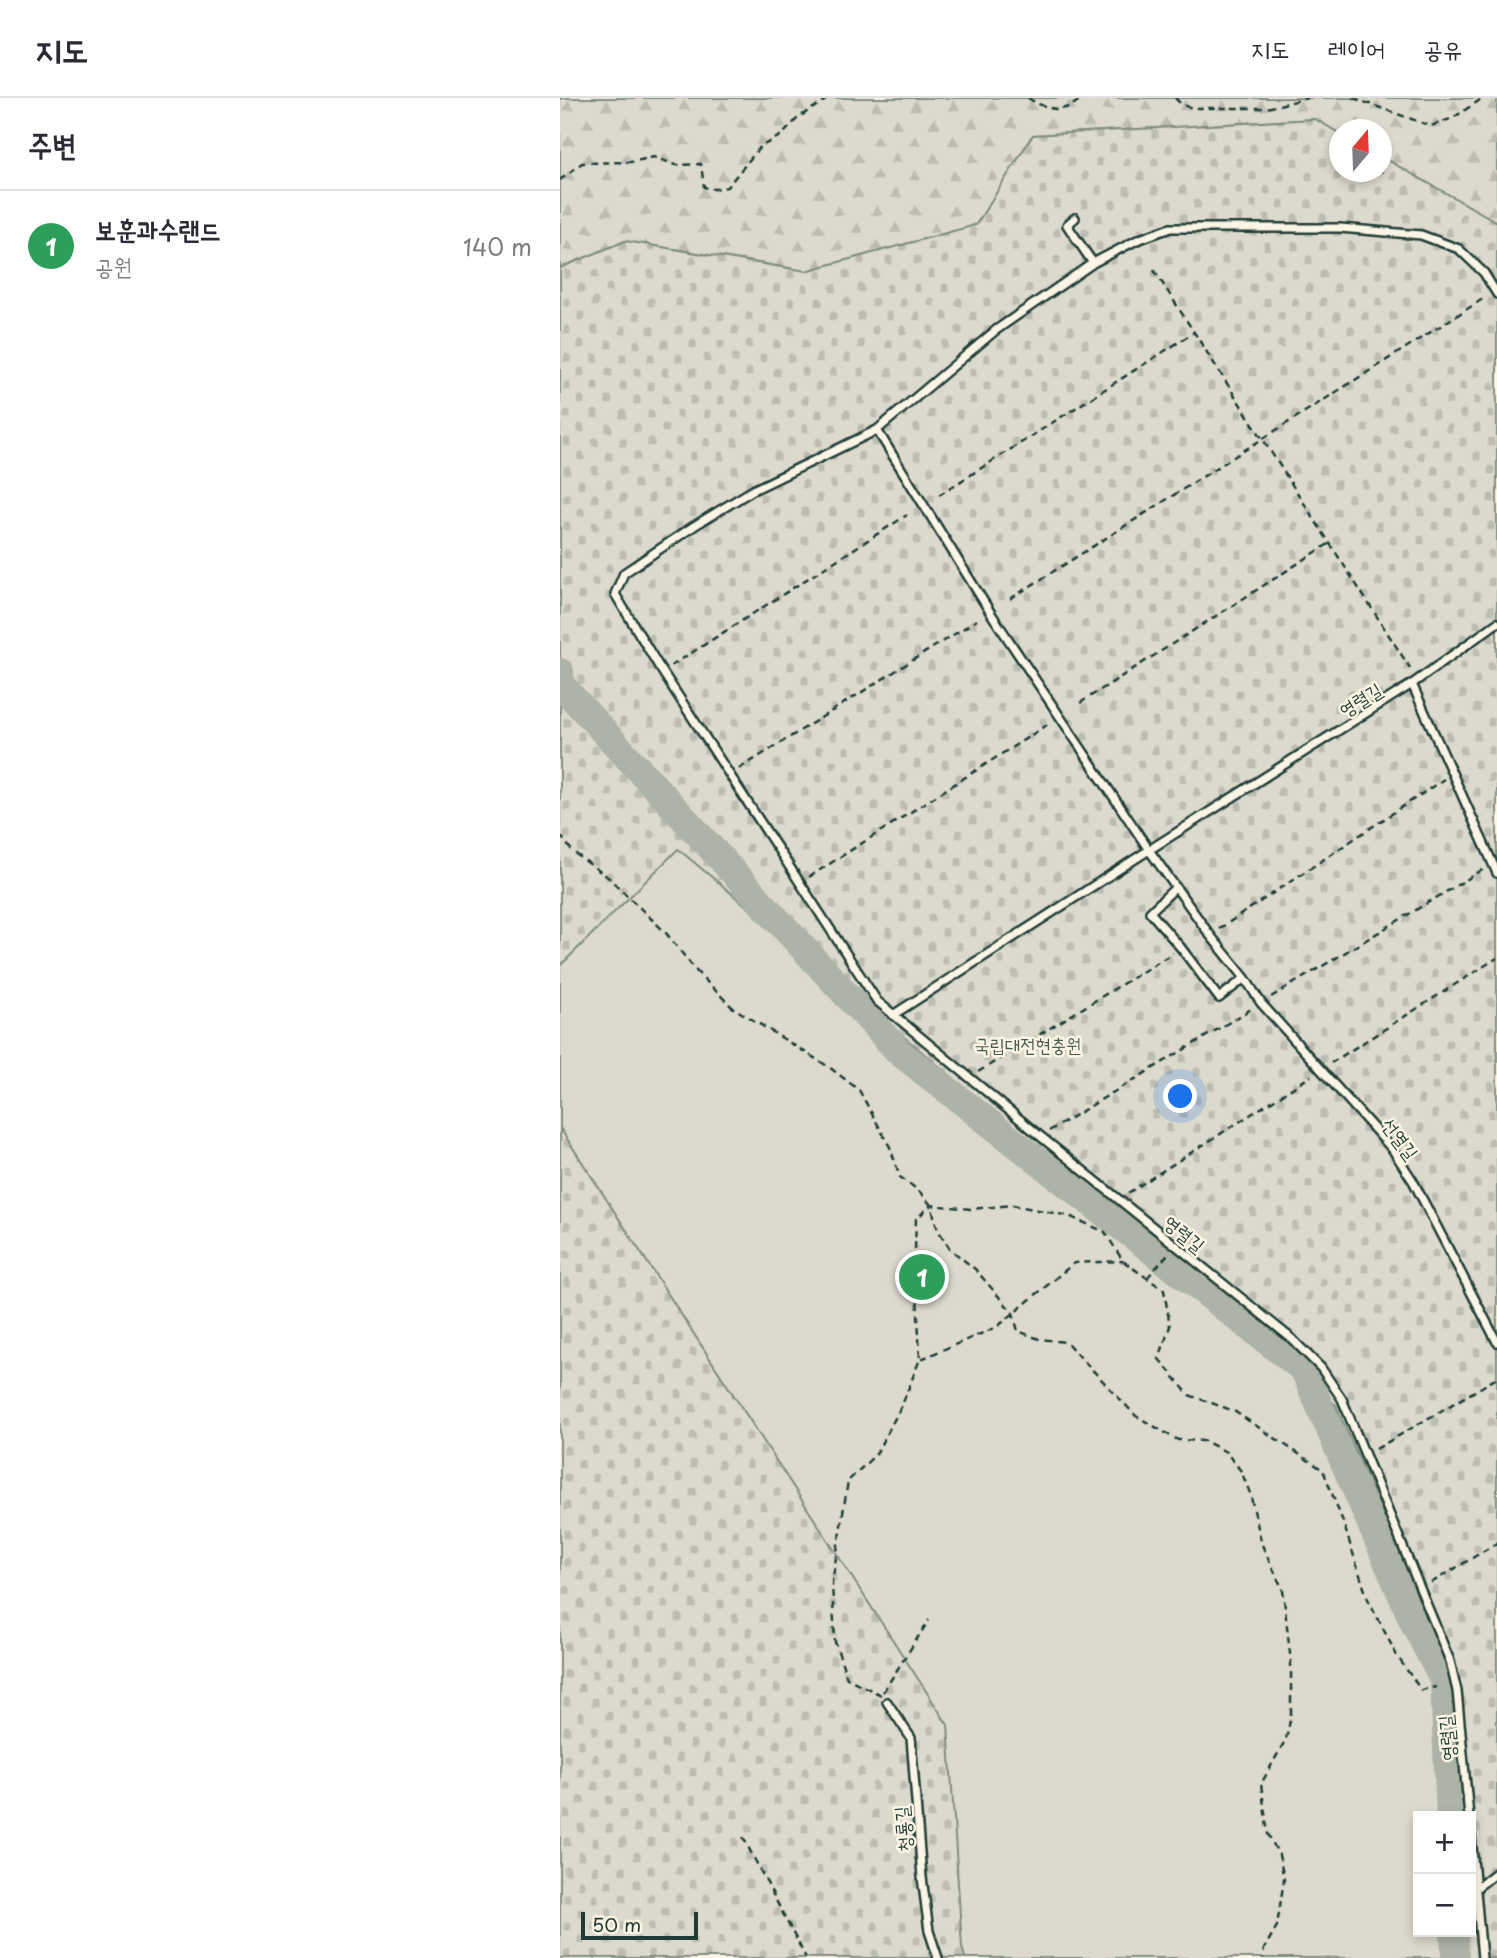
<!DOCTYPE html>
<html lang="ko">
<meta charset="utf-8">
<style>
:root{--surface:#fff;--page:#f7f7f7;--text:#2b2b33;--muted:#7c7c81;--line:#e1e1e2;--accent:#0b8043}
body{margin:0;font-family:"Playpen Sans","Poor Story",sans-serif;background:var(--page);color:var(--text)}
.controls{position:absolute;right:21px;bottom:21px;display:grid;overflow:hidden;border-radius:0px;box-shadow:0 4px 10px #0003}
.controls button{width:63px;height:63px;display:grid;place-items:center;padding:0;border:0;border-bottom:2px solid var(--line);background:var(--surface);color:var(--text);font:35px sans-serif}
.compass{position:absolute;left:769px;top:21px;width:63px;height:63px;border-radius:50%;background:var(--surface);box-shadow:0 4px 10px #0003;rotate:19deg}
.scale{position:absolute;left:21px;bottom:18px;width:117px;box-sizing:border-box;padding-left:7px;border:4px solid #1f3d34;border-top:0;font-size:19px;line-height:24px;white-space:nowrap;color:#1f3d34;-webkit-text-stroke:5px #fcf5e5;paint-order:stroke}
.you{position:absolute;left:621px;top:999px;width:24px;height:24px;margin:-18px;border:5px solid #fff;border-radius:50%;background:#1a73e8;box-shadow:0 0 0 10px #1a73e833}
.badge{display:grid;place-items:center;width:46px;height:46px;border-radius:50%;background:var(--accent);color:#fff;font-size:23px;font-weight:700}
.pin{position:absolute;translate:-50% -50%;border:4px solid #fff;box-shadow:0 2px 7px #0006}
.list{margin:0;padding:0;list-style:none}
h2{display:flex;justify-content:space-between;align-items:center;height:91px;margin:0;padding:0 28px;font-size:30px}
h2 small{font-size:23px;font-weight:400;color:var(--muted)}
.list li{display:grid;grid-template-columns:46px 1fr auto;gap:21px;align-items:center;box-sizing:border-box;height:112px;padding:0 28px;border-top:2px solid var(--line)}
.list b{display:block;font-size:26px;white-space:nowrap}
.list p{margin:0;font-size:23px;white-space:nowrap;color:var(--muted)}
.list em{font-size:23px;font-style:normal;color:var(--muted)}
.map{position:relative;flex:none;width:937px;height:1860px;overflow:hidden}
header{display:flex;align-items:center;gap:42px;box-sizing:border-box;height:98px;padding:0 35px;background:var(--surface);border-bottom:2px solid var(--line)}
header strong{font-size:33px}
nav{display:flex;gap:38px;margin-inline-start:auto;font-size:24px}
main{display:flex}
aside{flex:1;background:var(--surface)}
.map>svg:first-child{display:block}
</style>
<header>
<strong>지도</strong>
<nav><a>지도</a><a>레이어</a><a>공유</a></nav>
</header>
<main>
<aside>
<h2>주변<small></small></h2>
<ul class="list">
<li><span class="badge" style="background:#2e9e5b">1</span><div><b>보훈과수랜드</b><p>공원</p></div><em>140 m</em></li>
</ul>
</aside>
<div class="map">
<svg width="937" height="1860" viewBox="0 0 937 1860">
<defs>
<pattern id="forest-firs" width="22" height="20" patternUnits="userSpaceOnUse" patternTransform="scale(1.75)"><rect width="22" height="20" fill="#dcdacc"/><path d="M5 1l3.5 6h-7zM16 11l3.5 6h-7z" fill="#bcbcb0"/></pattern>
<pattern id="cemetery-stones" width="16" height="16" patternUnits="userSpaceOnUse" patternTransform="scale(1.75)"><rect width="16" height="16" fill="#dcdacc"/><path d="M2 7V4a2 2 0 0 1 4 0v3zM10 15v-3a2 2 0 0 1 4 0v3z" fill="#bcbcb0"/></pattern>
</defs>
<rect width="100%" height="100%" fill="#fcf5e5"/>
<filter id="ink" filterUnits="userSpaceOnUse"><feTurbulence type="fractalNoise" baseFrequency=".0143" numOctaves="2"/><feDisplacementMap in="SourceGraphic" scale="14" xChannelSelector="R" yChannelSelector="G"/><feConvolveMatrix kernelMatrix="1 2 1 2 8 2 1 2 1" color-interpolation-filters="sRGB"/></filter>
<g filter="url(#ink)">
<path fill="url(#forest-firs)" stroke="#7e8c80" stroke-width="2" d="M0 0H937V124L822 59V32H780L779 35 755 21 473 37 416 127 246 173 65 143 0 170Z"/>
<path fill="url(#cemetery-stones)" stroke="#7e8c80" stroke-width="2" fill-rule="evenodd" d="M755 21 779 35 780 74H822V59L937 124V1860H0V170L65 143 246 173 416 127 473 37ZM858 1718H911V1834H858Z"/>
<path fill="#dcdacc" stroke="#7e8c80" stroke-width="2" d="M118 751 481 1053 775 1306 865 1513 892 1607 897 1718H858V1834H903L905 1860H405L402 1849 388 1627 0 1030V868Z"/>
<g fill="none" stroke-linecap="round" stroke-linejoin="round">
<path stroke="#aeb3a7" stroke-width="28" d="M0 574 1 587 339 954 744 1272 853 1523 884 1584 890 1718
M894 1834 895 1860"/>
<defs>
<path id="lane" d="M515 120 507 127 533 165
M317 332 432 517 589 752 650 837 685 880 701 905 833 1052 853 1083 937 1244
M852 586 937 525
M616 789 590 814 621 850 659 900 685 880
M333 917 589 752 852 586 937 775
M327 1604 351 1640 362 1779 369 1833 378 1860
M909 1718 897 1593 890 1563 782 1301 761 1270 732 1241 480 1038 317 903 98 567 55 496 64 475 134 428 193 392 317 332 436 232 533 165 577 142 610 130H780L861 137 899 151 924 175 937 196
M911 1738 922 1860
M916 1790 937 1774"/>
</defs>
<use href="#lane" stroke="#1f3d34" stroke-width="12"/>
<path stroke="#1f3d34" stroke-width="2.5" stroke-dasharray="7 5" stroke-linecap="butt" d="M468 0C487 12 503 17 522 0
M615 0 622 7 633 10H707L748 0
M793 0 871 28 893 20 923 0
M0 82 22 65 71 64 94 59 116 67 141 66 144 89 153 91 167 89 200 49 222 37 239 19 269 0
M594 172 850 570
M379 397 633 235
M450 501 926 199
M111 568 347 417
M520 605 770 445
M179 671 417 522
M0 737 13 754 49 780 106 835 137 874 172 909 269 969 299 992 330 1049 340 1079 358 1092 371 1107 378 1132 390 1151 415 1171 453 1215 458 1233 479 1241 506 1244 576 1318 618 1342 645 1343 666 1354 681 1373 690 1395 702 1447 723 1492 731 1565V1618L726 1641 701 1686 708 1736 719 1757 724 1781 717 1828 704 1851 703 1860
M936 741H937
M249 779 487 627
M659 831 884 681
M711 899 924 771
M771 965 937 860
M418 974 613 855
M489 1033 693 910
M568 1095 751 978
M587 1180 608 1156
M361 1261 437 1229 514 1165 563 1163
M816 1351 937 1280
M871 1485 937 1445
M323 1594 369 1522
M321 1597 287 1580 275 1544 272 1485 288 1383 316 1356 342 1307 360 1261 355 1151 356 1121 371 1107 411 1111 453 1107 509 1118 545 1134 563 1163 604 1192 610 1228 599 1261 629 1297 674 1313 763 1372 783 1424 807 1499 837 1558 861 1592 876 1589
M183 1739 246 1860"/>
<use href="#lane" stroke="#fcf5e5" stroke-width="7"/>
</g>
</g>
<g text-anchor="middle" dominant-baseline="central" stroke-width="5" stroke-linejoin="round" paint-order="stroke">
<g font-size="19" fill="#1f3d34" stroke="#fcf5e5">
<text transform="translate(800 601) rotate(-32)">영렬길</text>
<text transform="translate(841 1040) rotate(53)">선열길</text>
<text transform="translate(625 1135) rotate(39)">영렬길</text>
<text transform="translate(886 1640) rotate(-95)">영렬길</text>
<text transform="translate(342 1731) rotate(-95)">청룡길</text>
</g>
<g font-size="19" fill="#455c52" stroke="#fcf5e5">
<text x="468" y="946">국립대전현충원</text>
</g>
</g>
</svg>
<div class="controls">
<button>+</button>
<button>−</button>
</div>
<svg class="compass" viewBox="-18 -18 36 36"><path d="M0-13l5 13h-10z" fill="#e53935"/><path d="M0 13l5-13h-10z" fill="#7c7c81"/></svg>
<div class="scale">50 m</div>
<div class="you"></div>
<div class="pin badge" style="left:362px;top:1179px;background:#2e9e5b">1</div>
</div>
</main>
